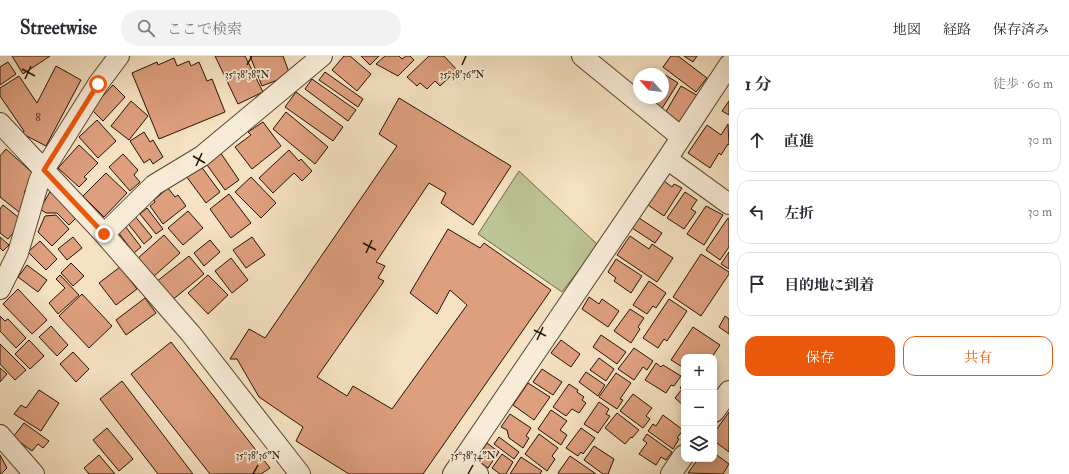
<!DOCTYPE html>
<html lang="ja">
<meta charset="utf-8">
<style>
:root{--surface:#fff;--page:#f2f2f3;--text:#2b2b33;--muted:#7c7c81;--line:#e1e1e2;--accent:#ea580c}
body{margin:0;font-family:"IM FELL Double Pica","Noto Serif JP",serif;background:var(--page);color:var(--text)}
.controls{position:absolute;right:12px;bottom:12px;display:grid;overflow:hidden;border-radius:8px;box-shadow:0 2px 10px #0003}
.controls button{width:36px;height:36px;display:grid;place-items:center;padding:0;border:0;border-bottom:1px solid var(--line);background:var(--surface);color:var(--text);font:20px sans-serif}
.compass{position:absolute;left:633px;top:12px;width:36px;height:36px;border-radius:50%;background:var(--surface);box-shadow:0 2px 10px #0003;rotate:297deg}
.stop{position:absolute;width:12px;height:12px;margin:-9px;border:3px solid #ea580c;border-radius:50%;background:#fff}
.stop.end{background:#ea580c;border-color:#fff;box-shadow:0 1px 4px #0008}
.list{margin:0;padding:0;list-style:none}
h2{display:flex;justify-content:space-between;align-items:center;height:52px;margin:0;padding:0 16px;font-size:17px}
h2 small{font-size:13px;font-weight:400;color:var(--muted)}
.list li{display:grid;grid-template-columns:26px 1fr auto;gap:12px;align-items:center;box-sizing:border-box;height:64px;margin:0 8px 8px;padding:0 8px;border:1px solid var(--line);border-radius:12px}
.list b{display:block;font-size:15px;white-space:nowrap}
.list em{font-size:13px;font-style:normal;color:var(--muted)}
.actions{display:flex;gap:8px;padding:12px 16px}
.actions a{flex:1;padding:9px 0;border:1px solid var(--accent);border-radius:12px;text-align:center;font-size:14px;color:var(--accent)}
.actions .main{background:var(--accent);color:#fff}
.icon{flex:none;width:22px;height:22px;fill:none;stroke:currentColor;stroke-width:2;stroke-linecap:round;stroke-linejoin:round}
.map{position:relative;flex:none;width:729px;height:418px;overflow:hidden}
header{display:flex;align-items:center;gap:24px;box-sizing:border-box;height:56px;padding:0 20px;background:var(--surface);border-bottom:1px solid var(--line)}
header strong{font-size:19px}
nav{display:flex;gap:22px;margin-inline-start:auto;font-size:14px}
.search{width:280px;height:36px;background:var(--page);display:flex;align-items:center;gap:10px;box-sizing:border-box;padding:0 14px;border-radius:22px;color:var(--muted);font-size:15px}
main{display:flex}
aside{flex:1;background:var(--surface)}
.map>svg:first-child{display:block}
</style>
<header>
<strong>Streetwise</strong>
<div class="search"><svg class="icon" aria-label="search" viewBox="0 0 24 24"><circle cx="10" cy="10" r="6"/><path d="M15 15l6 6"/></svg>ここで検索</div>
<nav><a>地図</a><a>経路</a><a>保存済み</a></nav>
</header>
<main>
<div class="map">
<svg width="729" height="418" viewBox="0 0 729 418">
<rect width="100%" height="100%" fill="#f5e2c3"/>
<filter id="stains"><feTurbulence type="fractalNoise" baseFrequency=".005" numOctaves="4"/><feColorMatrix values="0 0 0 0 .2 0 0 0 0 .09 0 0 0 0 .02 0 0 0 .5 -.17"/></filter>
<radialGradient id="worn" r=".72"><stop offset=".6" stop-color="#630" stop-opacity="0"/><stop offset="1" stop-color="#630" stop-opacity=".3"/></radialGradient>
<path fill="#bcc394" stroke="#726a4a" d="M519 115 598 189 562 236 478 178Z"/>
<path fill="#de9f7f" stroke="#271200" d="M12 0H50L23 18Z
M215 0H245L263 36 238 48Z
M250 0H283L290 19 262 30Z
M344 0H350L371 18 357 35 332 14Z
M361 0H379L370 9Z
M385 0H399L402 3 406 0H410L414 4 398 20 376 8Z
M429 0H444L457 14 440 30 435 25 427 33 420 27 417 30 407 21Z
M671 0H678L707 22 696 36 663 11Z
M684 0H697L693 6Z
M174 2 177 10 189 5 191 10 199 6 207 25 212 23 225 56 159 83 132 17 157 6 158 9Z
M8 6 16 18 0 29V11Z
M56 10 81 24 46 90 23 78 24 75 0 40V32L19 20 37 47Z
M659 15 678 27 661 54 642 42H663V18H657Z
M325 16 363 43 358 51 319 24Z
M312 23 356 54 348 65 305 33Z
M113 29 125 41 103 65 91 53Z
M681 30 700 41 683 70 664 59Z
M296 36 343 71 333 85 285 51Z
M399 42 511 110 473 169 441 147 446 137 429 127 376 206 385 210 378 222 384 225 317 321 347 340 353 330 392 353 467 249 450 234 437 258 410 237 448 173 480 192 484 187 551 234 423 418H349L296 385 303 371 259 341 237 303H230L249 273 265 282 397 90 379 78Z
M131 45 148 60 129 84 111 70Z
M729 45V59L722 55Z
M286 56 328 91 315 108 273 73Z
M97 64 116 85 98 102 79 81Z
M263 66 281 90 252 113 235 91 251 79 248 76Z
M728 68 729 89 728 88 721 99 719 97 710 112 688 97 707 69 721 79Z
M144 76 150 86 153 84 163 101 153 108 150 103 144 107 130 85Z
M79 89 98 107 84 121 87 123 79 131 58 112Z
M6 93 36 120 24 136 30 141 19 156 0 141V100Z
M289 94 299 105 301 103 312 115 302 125 294 117 273 137 259 122Z
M220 96 239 124 225 134 205 106Z
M123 98 138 114 134 119 140 126 130 135 109 111Z
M200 109 220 136 206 147 186 120Z
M106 117 127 137 104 161 83 140Z
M251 121 276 147 261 162 235 136Z
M664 125 672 131 674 128 682 132 664 160 648 149Z
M168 132 175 141 178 139 186 150 163 168 150 150 155 146 154 144Z
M51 134 77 161 69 169 57 157H46L40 153Z
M685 136 697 144 691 153 696 156 684 173 667 162Z
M229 138 251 167 231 182 210 153Z
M3 149 23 165 8 183 0 177V153Z
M706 150 723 159 704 189 687 178Z
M147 152 163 173 156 178 140 158Z
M188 155 203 172 183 189 168 172Z
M56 159 69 173 52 190 38 176 45 160Z
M134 159 152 181 144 188 126 165Z
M639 162 662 177 655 187 632 172Z
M728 162 729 163V191L720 204 706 194Z
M125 170 141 191 134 197 118 176Z
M164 179 180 197 153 221 137 203Z
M630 180 649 193 652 188 673 202 657 226 617 199Z
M0 181 9 189 3 195 0 192Z
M73 181 82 192 67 204 58 193Z
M252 181 265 199 246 212 233 194Z
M210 184 220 196 204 210 194 197Z
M40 185 57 203 46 214 28 196Z
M729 196V213L721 208Z
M701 198 729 216V218L701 260 673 241Z
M189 200 204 218 171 245 156 226Z
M231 202 248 224 232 237 215 215Z
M616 203 642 220 631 237 614 225 616 222 608 216Z
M71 207 84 220 73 230 61 217Z
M27 209 47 224 38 236 18 221Z
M120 211 137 233 116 249 99 227Z
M60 219 79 239 58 258 49 247 65 232 56 223Z
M208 219 228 239 208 258 188 237Z
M649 225 666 237 656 252 653 250 647 258 633 249Z
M18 233 47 264 32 278 3 248Z
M82 238 112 270 89 292 59 260Z
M589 241 599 248 602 243 619 255 608 271 582 253Z
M145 242 156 257 126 279 116 264Z
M669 243 687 255 667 285 664 283 658 292 643 282Z
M630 253 644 262 638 271 640 273 631 287 614 275Z
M0 260 5 265 8 263 26 282 16 292 0 275Z
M725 260 729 263V278L719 271Z
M51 270 68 289 57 300 39 281Z
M693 271 720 289 712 301H684V312L671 304Z
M601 279 626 296 617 308 593 291Z
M29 284 44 300 30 313 15 298Z
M561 284 580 298 571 311 551 297Z
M171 286 270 412 261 418H210L131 318Z
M0 288 26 314 15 324 0 308Z
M634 292 653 305 647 314 643 311 634 324 618 313Z
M73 296 89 313 76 326 60 308Z
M599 302 614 313 606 325 590 314Z
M656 307 661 311 663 309 681 320 674 330 671 329 666 337 645 324Z
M0 312 7 318 0 326Z
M542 313 562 326 553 339 533 326Z
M586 316 605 329 598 340 579 326Z
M616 317 631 327 620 343 623 344 617 353 599 341Z
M122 325 193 418H158L100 343Z
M528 327 550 341 534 364 513 349Z
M684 327V350L675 342 682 333 680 332Z
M569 328 578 334 577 336 584 341 582 344 586 347 579 357 572 353 566 360 553 351Z
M39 334 59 347 41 375 14 358 21 349 26 352Z
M633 338 652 352 646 360 650 363 643 372 620 355Z
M599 346 609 353 606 358 610 360 598 377 584 368Z
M551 354 567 365 560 374 567 379 561 389 538 373Z
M729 356V396L714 385V377Z
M617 357 639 374 632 382 631 381 625 388 605 372Z
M510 358 531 372 526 380 529 382 523 392 509 382 507 374 501 371Z
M663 359 683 374 677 382 679 383 673 393 648 375 653 368 656 370Z
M24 367 49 385 43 392 38 388 32 395 13 381Z
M107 372 133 403 119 415 93 384Z
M581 372 595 382 583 398 581 396 578 400 566 392Z
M539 378 558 392 552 400 555 403 547 415 525 398Z
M647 378 672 396 666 404 661 401 656 409 639 398 647 387 643 384Z
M499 381 519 396 514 403 494 388Z
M487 387 499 396 488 412 476 403Z
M594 390 614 403 608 418H603L584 404Z
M714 397 729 408 723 418 688 417 698 403H714Z
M502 398 513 406 506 418H500L492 412Z
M0 399 7 412 1 418H0Z
M99 399 115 418H89L84 412Z
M570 400 596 418H560L558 417Z
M521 401 542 415 540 418H510Z"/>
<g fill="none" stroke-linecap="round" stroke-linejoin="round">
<defs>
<path id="minor" d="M582 0 681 81
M0 67 104 178 191 278 300 418
M667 103 729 148
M104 178 154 129 202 100 322 0
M0 233 18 197 39 125 44 114 98 28 119 0
M714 356 729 335
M0 379 34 418
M461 406 478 418
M453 418 667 103 729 9
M671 418 684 399"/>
</defs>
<use href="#minor" stroke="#5a4631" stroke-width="22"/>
<use href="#minor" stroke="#f8ecd8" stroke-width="20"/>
</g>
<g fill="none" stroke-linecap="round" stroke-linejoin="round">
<path stroke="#ea580c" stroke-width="5" d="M98 28 44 114 104 178"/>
</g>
<path fill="none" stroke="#271200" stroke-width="1.5" d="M247 9 252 0M462 9 466 0M22 13 35 20M25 23 31 10M193 100 205 107M196 110 202 97M363 187 376 194M366 197 372 184M534 274 546 280M537 284 543 271M253 418 258 409M468 418 473 409"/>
<g text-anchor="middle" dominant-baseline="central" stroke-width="3.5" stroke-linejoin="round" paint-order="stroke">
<g font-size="12" fill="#553520">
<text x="38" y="61">8</text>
</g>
</g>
<g font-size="10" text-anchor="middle" fill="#271200" stroke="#f8ecd8" stroke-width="3.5" stroke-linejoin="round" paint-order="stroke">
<text x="247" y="22">35°38'38"N</text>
<text x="462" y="22">35°38'36"N</text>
<text x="258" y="403">35°38'36"N</text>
<text x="473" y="403">35°38'34"N</text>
</g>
<rect width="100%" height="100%" filter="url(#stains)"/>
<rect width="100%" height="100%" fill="url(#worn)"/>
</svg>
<div class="controls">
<button>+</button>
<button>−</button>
<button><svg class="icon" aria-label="layers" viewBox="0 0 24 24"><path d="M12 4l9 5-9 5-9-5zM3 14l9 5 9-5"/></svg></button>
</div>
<svg class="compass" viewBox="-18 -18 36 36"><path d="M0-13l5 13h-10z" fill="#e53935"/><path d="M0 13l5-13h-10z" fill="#7c7c81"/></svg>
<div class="stop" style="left:98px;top:28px"></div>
<div class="stop end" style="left:104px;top:178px"></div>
</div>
<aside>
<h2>1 分<small>徒歩 · 60 m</small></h2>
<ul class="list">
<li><svg class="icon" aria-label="ahead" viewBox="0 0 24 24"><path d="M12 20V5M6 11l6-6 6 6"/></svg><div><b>直進</b></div><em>30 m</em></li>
<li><svg class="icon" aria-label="left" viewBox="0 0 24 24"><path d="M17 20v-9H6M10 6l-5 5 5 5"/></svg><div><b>左折</b></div><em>30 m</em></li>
<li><svg class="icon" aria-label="arrive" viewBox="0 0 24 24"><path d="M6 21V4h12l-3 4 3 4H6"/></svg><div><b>目的地に到着</b></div></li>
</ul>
<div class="actions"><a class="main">保存</a><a>共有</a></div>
</aside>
</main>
